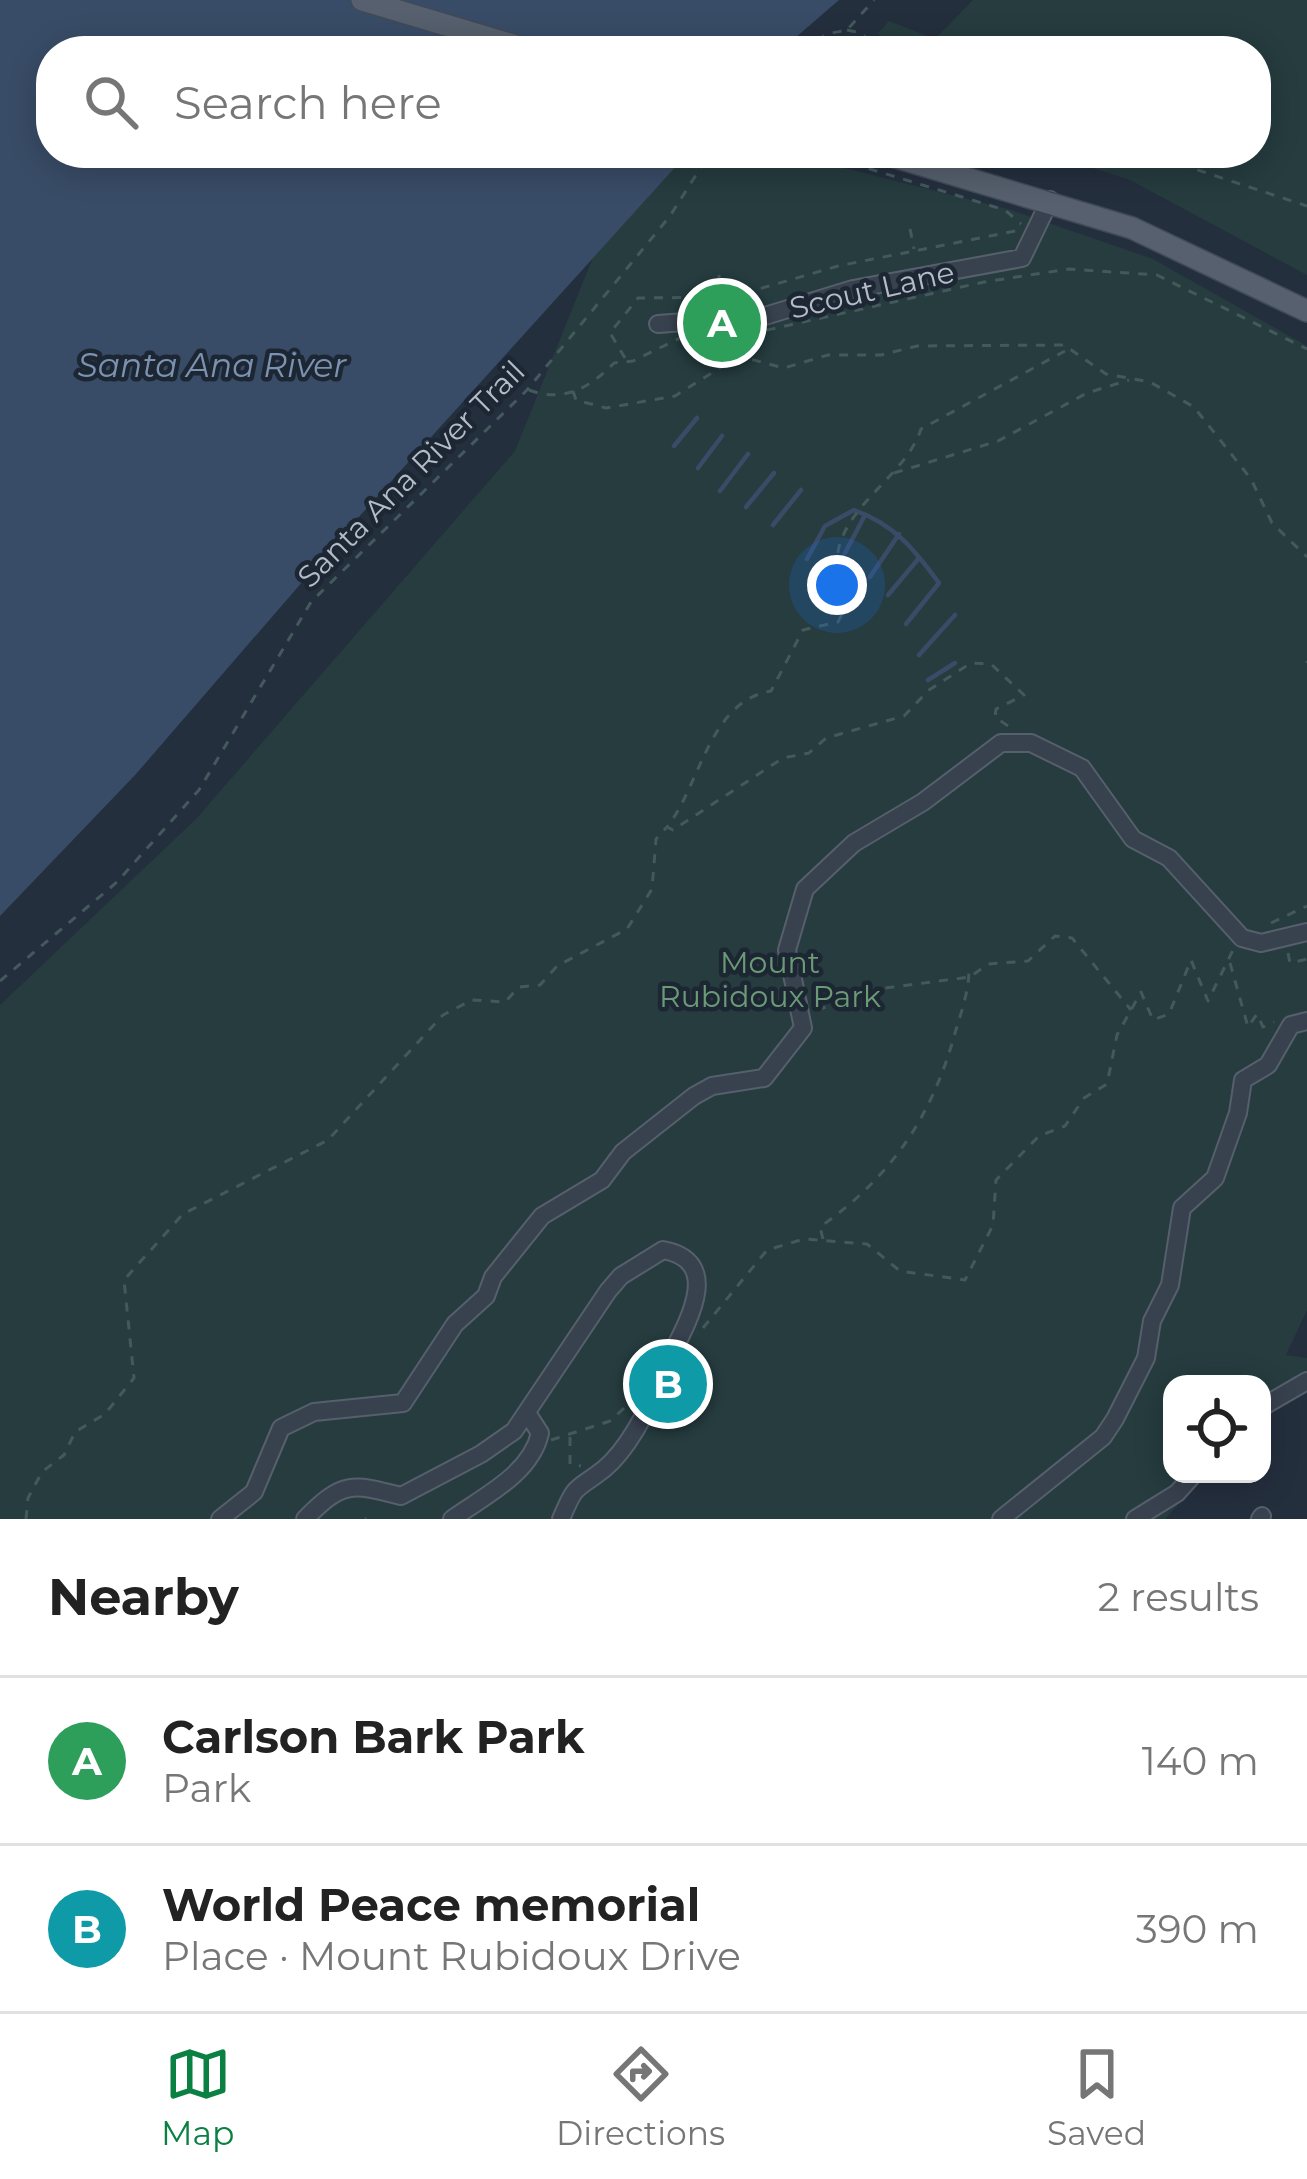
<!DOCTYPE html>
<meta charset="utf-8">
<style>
:root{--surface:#fff;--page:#f6f6f6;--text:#222;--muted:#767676;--line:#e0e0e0;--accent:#0b8043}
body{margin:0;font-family:Montserrat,sans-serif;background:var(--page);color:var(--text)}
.controls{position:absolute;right:36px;bottom:36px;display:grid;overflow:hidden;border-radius:24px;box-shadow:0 6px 30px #0003}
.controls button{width:108px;height:108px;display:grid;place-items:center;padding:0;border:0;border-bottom:3px solid var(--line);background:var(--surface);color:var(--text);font:60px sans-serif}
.you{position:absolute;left:837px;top:585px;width:42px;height:42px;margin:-30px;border:9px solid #fff;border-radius:50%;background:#1a73e8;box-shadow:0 0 0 18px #1a73e833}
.badge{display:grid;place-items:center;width:78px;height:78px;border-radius:50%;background:var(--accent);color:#fff;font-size:39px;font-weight:700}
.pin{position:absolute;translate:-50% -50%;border:6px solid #fff;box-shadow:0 3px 12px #0006}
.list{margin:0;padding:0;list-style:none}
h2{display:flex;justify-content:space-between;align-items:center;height:156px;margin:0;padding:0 48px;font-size:51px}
h2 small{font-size:39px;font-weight:400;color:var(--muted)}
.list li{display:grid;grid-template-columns:78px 1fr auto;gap:36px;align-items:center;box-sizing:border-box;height:168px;padding:0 48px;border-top:3px solid var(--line)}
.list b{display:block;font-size:45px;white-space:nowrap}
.list p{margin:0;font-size:39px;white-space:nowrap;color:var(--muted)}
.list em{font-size:39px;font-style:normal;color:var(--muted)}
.icon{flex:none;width:66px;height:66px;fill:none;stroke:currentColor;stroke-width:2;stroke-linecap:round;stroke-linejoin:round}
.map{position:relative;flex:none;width:1307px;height:1519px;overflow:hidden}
.search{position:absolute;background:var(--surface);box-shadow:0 6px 30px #0003;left:36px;right:36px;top:36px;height:132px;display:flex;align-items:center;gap:30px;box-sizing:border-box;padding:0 42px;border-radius:48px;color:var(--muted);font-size:45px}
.sheet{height:492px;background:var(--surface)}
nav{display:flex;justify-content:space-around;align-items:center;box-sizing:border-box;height:168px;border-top:3px solid var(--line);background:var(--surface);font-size:33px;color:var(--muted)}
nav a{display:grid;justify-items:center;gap:6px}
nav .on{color:var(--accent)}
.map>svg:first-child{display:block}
</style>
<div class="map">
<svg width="1307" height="1519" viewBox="0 0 1307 1519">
<rect width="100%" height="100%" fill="#242f3e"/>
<path fill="#263c3f" d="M973 0H1307V275L1130 180 1046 153H1256V51H896L878 33 889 21 935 39Z
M635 153H785L1011 210 1153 259 1307 346V1310L1286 1355 1307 1358V1391L1274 1406 1262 1424V1384H1172V1474H1206L1165 1519H0V1005L196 819 515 451Z"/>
<path fill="#394c67" d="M0 0H839L780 51H51V153H688L348 529 136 774 0 916Z"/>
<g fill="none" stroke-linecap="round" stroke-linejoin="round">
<path stroke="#394c67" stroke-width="4.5" d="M674 446 697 418
M698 468 722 436
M720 491 748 454
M746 507 774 473
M773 525 801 490
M845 553 865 515
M807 559 825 526 854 510C895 525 914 549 939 583L906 624
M870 577 899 534
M888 595 919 558
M919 655 955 615
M928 680 955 663"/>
<defs>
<path id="minor" d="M658 324 765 316 853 289 1022 258 1050 200
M1262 1407 1307 1381
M220 1519 254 1492 281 1428 314 1412 403 1403 455 1324 486 1296 493 1277 542 1216 602 1180 623 1152 694 1096 712 1086 764 1078 803 1028 787 950 805 889 854 843 923 802 1001 743H1031L1082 768 1133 839 1169 858 1242 938 1261 943 1307 932
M305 1519C342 1481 352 1483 401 1496L481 1454 514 1431 608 1291 621 1276 663 1250C733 1263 675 1341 660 1378
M452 1519C484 1496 531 1474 540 1433L527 1413
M561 1519C577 1481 575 1492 604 1469 627 1450 647 1412 657 1386
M1001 1519 1103 1437 1115 1419 1146 1358 1152 1321 1170 1285 1182 1208 1215 1178 1238 1113 1243 1080 1268 1065 1291 1025 1307 1021
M1135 1519 1177 1493 1194 1474
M1260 1519 1262 1516"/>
<path id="major" d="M362 0 533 51
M882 153 1132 228 1307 311"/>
</defs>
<use href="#minor" stroke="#565f6c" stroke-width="20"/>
<use href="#major" stroke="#414a57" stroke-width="24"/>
<path stroke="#44595c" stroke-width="3" stroke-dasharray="9 9" stroke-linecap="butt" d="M847 30 861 33 879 51
M802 51 827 34 847 30 874 0
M817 153 1005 210 1021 224
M1146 153 1307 206
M910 229 914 249
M719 275 721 296
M749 334 984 282 1069 269 1157 275 1307 349
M625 358 610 333 638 298 731 297 838 266 1020 230
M529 390C563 403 590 388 614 363L633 361 680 338
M573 391 576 400 606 408 675 396 726 364 746 358 784 368 828 355H881L917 346 1064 345 1106 374 1150 382 1194 407 1251 479 1272 523 1307 557
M894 473 998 441 1087 393 1129 380
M1307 661V663
M1008 726 995 717 996 709 1024 695 991 664 971 663 929 690 904 716 826 738 809 753 783 758 673 830 667 827C700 786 709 701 771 691L803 630 838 622C853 596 832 573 839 547 851 501 907 473 921 429L1065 351
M1271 923 1307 906
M1288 953 1290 963 1307 959
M1230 963 1248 1027 1257 1014 1263 1027 1274 1022
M0 981 117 882 199 790 311 602 527 390 670 216 710 153
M817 1010 878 989 970 977 988 964 1028 961 1055 936 1072 938 1131 1010
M823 1239 820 1227C891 1177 932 1117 955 1033 961 1013 969 991 969 969
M703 1328 767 1250 804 1239 867 1244 900 1271 965 1280 993 1225 996 1180 1039 1136 1065 1126 1084 1098 1107 1084 1117 1035 1141 992 1153 1020 1169 1014 1191 960 1208 1001 1234 948
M570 1437V1464L581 1466
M551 1440 610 1421 632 1401
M365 1518 366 1519
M26 1519 28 1498 42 1472 64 1455 75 1432 105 1414 134 1378 124 1280 183 1214 328 1140 443 1015 472 1000 505 1002 519 987 540 985 557 966 627 929 652 889 656 839 666 828"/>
<use href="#minor" stroke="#38414e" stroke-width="16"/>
<use href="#major" stroke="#56606e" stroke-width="21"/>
<path stroke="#44595c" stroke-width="3" stroke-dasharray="9 9" stroke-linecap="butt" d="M647 1378 668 1383"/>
</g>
<g text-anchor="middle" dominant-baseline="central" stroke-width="9" stroke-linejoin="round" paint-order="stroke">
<g font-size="30" fill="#b4bcc9" stroke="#1d2633">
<text transform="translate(872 290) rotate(-13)">Scout Lane</text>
<text transform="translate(411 474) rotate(-45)">Santa Ana River Trail</text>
</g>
<g font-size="30" fill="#6b9a76" stroke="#1d2633">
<text x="770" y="962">Mount<tspan x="770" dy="34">Rubidoux Park</tspan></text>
</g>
<g font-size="33" font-style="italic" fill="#7c92b1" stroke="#1d2633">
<text x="212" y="365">Santa Ana River</text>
</g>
</g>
</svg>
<div class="controls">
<button><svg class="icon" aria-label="locate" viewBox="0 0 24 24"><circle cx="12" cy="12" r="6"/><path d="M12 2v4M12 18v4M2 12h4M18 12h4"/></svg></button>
</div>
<div class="you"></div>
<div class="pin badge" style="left:722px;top:323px;background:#2e9e5b">A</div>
<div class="pin badge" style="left:668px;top:1384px;background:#0f9aa8">B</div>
<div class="search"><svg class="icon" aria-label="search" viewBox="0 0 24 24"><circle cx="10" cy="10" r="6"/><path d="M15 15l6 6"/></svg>Search here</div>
</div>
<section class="sheet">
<h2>Nearby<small>2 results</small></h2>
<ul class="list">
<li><span class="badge" style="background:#2e9e5b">A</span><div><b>Carlson Bark Park</b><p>Park</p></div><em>140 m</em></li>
<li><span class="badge" style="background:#0f9aa8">B</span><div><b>World Peace memorial</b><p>Place · Mount Rubidoux Drive</p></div><em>390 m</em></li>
</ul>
</section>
<nav>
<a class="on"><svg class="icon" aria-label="map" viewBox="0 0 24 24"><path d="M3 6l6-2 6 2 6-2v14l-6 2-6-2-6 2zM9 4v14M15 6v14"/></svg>Map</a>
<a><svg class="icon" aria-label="directions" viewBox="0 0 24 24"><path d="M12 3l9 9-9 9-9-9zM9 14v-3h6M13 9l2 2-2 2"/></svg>Directions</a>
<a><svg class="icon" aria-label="saved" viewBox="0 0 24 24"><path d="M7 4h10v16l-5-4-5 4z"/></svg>Saved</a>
</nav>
